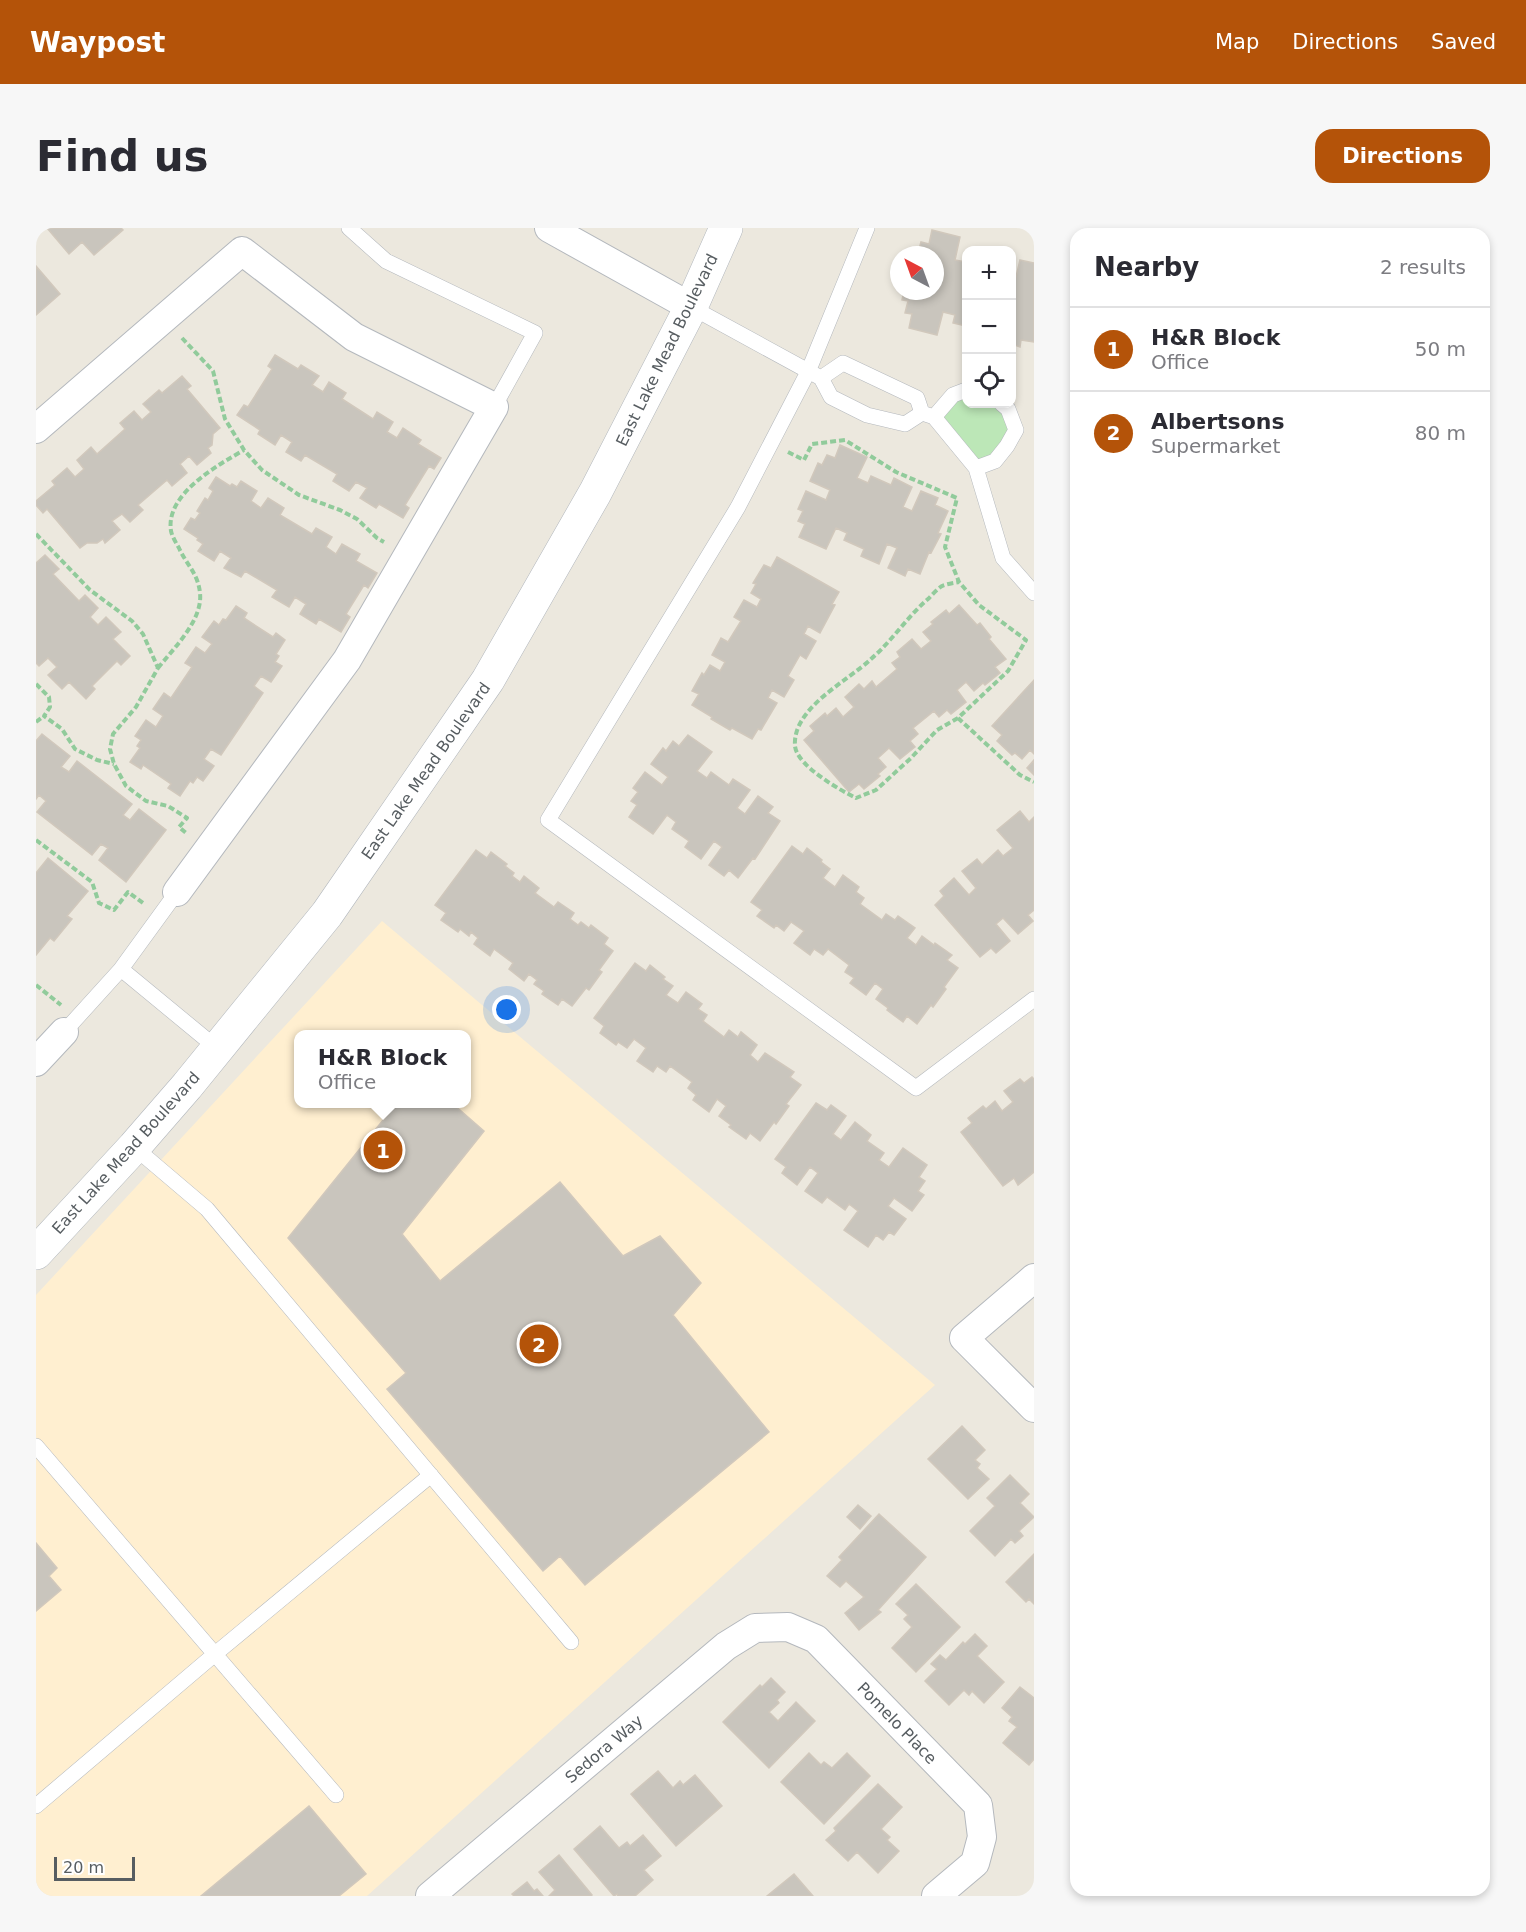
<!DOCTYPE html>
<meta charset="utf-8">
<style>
:root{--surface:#fff;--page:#f7f7f7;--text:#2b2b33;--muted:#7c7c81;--line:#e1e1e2;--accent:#b45309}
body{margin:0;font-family:"DejaVu Sans",sans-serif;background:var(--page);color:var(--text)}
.controls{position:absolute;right:18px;top:18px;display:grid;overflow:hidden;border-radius:12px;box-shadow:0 3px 9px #0003}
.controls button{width:54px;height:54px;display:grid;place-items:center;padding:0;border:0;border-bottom:2px solid var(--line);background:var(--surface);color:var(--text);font:30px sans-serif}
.compass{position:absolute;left:854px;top:18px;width:54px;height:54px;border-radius:50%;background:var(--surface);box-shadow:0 3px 9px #0003;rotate:319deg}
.scale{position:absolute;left:18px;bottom:15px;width:81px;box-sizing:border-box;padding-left:6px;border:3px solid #575d61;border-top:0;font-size:16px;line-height:21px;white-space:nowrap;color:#575d61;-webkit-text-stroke:4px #fff;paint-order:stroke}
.you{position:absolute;left:471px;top:782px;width:21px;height:21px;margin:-15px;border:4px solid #fff;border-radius:50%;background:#1a73e8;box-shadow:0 0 0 9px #1a73e833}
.badge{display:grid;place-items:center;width:39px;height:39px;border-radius:50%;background:var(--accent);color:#fff;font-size:20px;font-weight:700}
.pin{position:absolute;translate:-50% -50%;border:3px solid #fff;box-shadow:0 2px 6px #0006}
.popup{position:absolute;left:258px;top:802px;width:177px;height:78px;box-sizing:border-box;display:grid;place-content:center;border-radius:12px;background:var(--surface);filter:drop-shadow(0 2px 4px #0005);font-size:20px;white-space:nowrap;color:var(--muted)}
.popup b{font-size:22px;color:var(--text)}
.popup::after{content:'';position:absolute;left:50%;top:100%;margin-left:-12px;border:12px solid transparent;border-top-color:var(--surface)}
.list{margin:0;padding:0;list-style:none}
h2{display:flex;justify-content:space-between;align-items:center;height:78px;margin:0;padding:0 24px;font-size:26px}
h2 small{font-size:20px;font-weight:400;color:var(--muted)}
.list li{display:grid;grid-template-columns:39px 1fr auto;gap:18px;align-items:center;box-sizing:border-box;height:84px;padding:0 24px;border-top:2px solid var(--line)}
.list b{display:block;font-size:22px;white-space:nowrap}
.list p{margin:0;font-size:20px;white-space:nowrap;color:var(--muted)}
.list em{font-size:20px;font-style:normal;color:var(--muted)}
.icon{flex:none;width:33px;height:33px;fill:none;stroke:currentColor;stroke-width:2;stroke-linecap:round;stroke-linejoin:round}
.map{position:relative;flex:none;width:998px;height:1668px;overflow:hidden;border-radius:18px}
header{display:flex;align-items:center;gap:36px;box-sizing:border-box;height:84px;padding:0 30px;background:var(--accent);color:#fff}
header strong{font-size:28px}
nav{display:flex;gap:33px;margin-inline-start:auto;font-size:21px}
.intro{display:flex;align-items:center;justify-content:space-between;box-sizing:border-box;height:144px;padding:0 36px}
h1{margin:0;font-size:42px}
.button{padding:15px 27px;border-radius:18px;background:var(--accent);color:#fff;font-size:21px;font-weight:700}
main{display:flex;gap:36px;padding:0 36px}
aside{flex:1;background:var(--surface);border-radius:18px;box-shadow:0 3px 9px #0003}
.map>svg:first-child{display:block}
</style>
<header>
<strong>Waypost</strong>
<nav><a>Map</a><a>Directions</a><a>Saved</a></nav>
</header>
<div class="intro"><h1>Find us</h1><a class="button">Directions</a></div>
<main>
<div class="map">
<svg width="998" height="1668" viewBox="0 0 998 1668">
<rect width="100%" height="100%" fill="#ece8de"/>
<path fill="#ffefd0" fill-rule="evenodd" d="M346 693 899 1157 331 1668H0V1067ZM263 806H431V876H263Z"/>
<path fill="#bce7b7" d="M930 162V176H966L980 202 971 218 940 240 898 189Z"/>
<path fill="#c9c5bd" stroke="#d1c8bc" stroke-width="1.5" d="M11 0H85L87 2 58 27 46 14 33 26Z
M896 2 924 9 919 32 930 34V32V98L917 95 919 87 907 84 901 107 873 100 876 86 869 85 872 73 866 72 868 63H899V27H877L878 24 882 25 885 14 893 16Z
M984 32 998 35V114L985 112 984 119 976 116V53H979Z
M0 38 24 66 0 87Z
M239 127 262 141 265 137 283 148 276 157 287 164 293 154 310 165 306 171 337 191 341 184 357 194 351 204 361 210 367 200 385 212 382 216 405 230 398 241 393 238 369 277 373 280 367 290 343 276 340 280 324 270 331 260 320 254 313 263 297 253 301 246 269 227 265 233 250 224 256 214 245 207 239 217 222 206 224 202 201 187 208 177 212 179 236 141 232 138Z
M146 148 155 158 151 161 184 200 177 206 176 217 172 220 175 225 161 237 153 228 144 236 151 245 136 258 131 252 102 277 107 282 94 294 86 286 76 293 84 302 69 315 67 311 61 315H51L44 320 11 281 7 285 0 277V273L19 257 16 253 31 240 39 249 48 241 41 232 55 219 61 226 89 201 84 195 98 183 106 192 115 184 107 176 123 162 126 165Z
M804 217 831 229 821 250 832 255 835 248 855 257 858 250 876 259 867 279 876 283 885 263 902 270 899 277 912 283 902 305 905 306 895 325 893 324 884 346 872 341 869 348 852 340 861 320 851 316 843 336 825 328 828 321 808 312 811 305 800 300 790 321 763 309 769 296 762 293 767 283 762 281 770 263 790 272 794 262 774 253 782 235 786 237 791 227 799 230Z
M180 249 194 258 196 256 201 259 205 253 221 263 215 273 225 280 232 270 248 280 244 287 276 306 280 300 296 309 290 319 300 326 306 316 324 326 320 333 341 345 332 360 328 357 310 386 314 389 305 404 283 391 280 396 264 386 270 376 259 369 253 379 236 369 241 362 209 343 205 349 188 340 195 330 184 323 178 333 162 323 167 316 161 312 162 310 148 301 155 290 159 292 164 285 161 283 169 270 172 272 177 263 173 260Z
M9 327 23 341 17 346 43 373 49 367 62 380 54 389 62 397 70 389 85 404 77 411 94 428 85 437 81 433 56 458 59 461 50 471 33 454 26 461 12 447 21 439 12 430 3 438 0 435V335Z
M741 329 803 364 796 376 799 377 784 405 772 398 768 406 780 413 770 431 764 427 752 448 758 452 748 469 736 462 732 470 741 475 725 502 722 501 716 511 696 500 694 502 675 491 676 489 656 477 663 466 656 463 666 445 668 447 674 437 684 443 689 434 676 427 685 410 692 414 705 393 698 389 708 372 721 379 725 371 715 365 720 356 717 355 728 337 735 340Z
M923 377 941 397 944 395 955 409 953 411 970 431 959 439 964 445 949 457 947 455 938 463 930 454 921 462 930 474 915 486 911 482 903 489 898 483 877 500 882 506 874 513 879 519 864 531 853 520 842 530 850 539 842 546 844 548 828 561 823 556 813 564 768 512 778 503 774 498 789 485 791 488 800 480 807 489 818 479 809 469 823 456 828 461 836 453 840 459 861 441 856 435 864 429 861 424 876 411 885 421 895 413 887 404 897 396 895 394 910 382 913 386Z
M200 378 211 385 208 390 237 409 240 405 249 412 240 426 243 428 239 434 246 438 235 454 225 448 218 458 227 465 185 527 175 521 168 531 178 538 167 553 161 549 157 555 154 553 144 568 132 560 135 556 107 537 105 541 94 534 104 520 101 518 105 512 99 508 110 492 120 499 127 488 117 481 128 465 135 470 156 439 149 435 160 419 169 425 176 416 166 409 178 393 183 397 187 391 190 392Z
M998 452V526L994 522 986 531 979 525 976 527 961 513 966 507 956 498Z
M6 506 34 528 25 539 33 544 41 533 96 576 87 587 94 592 103 581 130 602 90 654 63 632 72 620 65 616 56 627 1 584 10 573 3 567 0 571V513Z
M652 507 676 524 661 543 671 550 675 544 693 557 697 551 714 562 701 580 709 586 722 568 737 579 732 585 744 593 719 631 717 630 702 650 693 642 688 648 673 637 686 619 678 613 665 631 649 619 653 613 636 601 640 594 631 587 617 606 593 589 601 577 595 573 602 564 597 560 609 544 626 557 632 549 615 536 627 520 630 523 637 513 643 518Z
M998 532V547L991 540Z
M984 583 993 594 998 589V682L992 687 997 693 982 706 967 690 960 696 974 713 960 725 955 720 944 729 899 677 908 668 904 663 918 650 933 667 940 660 926 643 941 631 946 637 962 622 967 628 977 620 961 602Z
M756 618 767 626 771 620 786 632 785 634 794 641 787 650 799 659 807 647 823 659 820 664 828 670 824 676 846 692 850 686 859 692 862 688 879 700 871 710 880 717 886 708 898 717 899 715 916 727 911 732 922 740 908 759 910 761 897 779 895 777 881 796 871 788 867 794 851 782 852 780 840 771 847 761 839 755 830 767 814 755 818 750 809 744 813 737 792 721 787 727 778 721 774 727 758 715 768 703 755 694 748 703 740 697 738 700 721 688 726 682 715 674Z
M440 622 451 630 455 624 471 636 469 638 478 645 476 648 484 654 488 648 503 660 499 665 518 679 522 674 538 685 534 691 542 697 545 694 553 700 555 697 572 710 568 716 577 723 563 742 566 744 553 762 550 760 536 778 526 771 522 777 506 766 508 763 498 756 501 752 493 746 488 753 473 741 477 735 458 721 454 728 438 716 442 710 435 704 433 708 424 701 422 704 405 692 410 685 399 677Z
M12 630 52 663 31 688 36 691 18 713 14 710 0 727V645Z
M599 735 610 743 614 737 629 749 627 751 637 758 630 767 642 775 650 764 666 776 662 781 671 787 667 793 688 809 693 802 702 809 705 804 721 817 714 827 722 834 729 825 758 844 754 849 765 857 750 876 753 878 740 896 738 894 724 913 714 905 710 911 693 899 695 897 683 888 690 878 681 871 673 884 657 872 660 867 652 860 656 854 634 838 630 844 621 838 617 844 601 833 610 820 598 811 591 820 582 814 580 817 564 805 568 798 558 790Z
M996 849 998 851V944L982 957 978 950 967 958 925 904 936 895 932 890 947 878 950 881 959 873 966 883 977 874 968 863 984 851 988 855Z
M780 875 791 882 795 877 810 888 797 906 805 912 819 894 835 907 831 913 848 925 843 932 853 939 867 920 891 937 883 949 889 953 882 963 888 967 876 983 858 970 852 978 870 991 858 1007 853 1004 847 1012 840 1007 832 1019 808 1002 822 983 813 976 809 982 791 969 786 975 769 963 782 945 774 939 761 957 746 945 750 939 739 931Z
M360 876H417L448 903 366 1006 404 1053 524 954 587 1028 624 1008 665 1055 637 1087 733 1204 549 1357 524 1328 507 1343 351 1161 370 1145 252 1010Z
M926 1198 949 1222 939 1232 944 1236 941 1240 953 1251 932 1271 892 1231Z
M974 1247 993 1266 984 1275 998 1289 983 1303 987 1308 979 1315 975 1311 959 1328 934 1303 959 1278 951 1270Z
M822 1277 835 1288 824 1301 811 1289Z
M843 1286 890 1329 842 1382 845 1384 823 1402 809 1385 828 1369 810 1353 804 1359 791 1348 806 1332 803 1329Z
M0 1315 21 1340 13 1348 25 1362 0 1383Z
M998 1326V1376L993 1371 990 1374 970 1354Z
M880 1356 924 1399 880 1444 856 1420 876 1399 868 1391 872 1387 860 1376Z
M939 1406 951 1418 941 1428 968 1454 948 1475 936 1463 933 1467 928 1462 913 1477 889 1453 901 1441 895 1436 904 1427 910 1432 927 1414 929 1416Z
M735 1450 749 1464 741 1472 743 1475 733 1484 742 1493 760 1474 779 1493 733 1540 687 1494 724 1457 726 1459Z
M984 1459 998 1470V1531L993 1537 967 1515 981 1499 973 1493 976 1489 966 1480Z
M773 1525 785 1537 788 1534 796 1540 811 1525 834 1548 788 1596 745 1554Z
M622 1543 637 1560 644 1553 647 1557 659 1547 686 1578 640 1618 595 1566Z
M842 1556 866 1579 845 1601 854 1609 851 1612 863 1623 842 1645 821 1624 812 1633 790 1612 800 1603 798 1600Z
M273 1578 330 1646 303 1668H165Z
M564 1598 583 1620 591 1614 594 1618 607 1607 625 1628 608 1642 617 1652 599 1668H582L581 1666 578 1668 538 1621Z
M523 1627 556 1667 555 1668H513L519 1662 503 1644Z
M758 1646 777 1668H731Z
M491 1654 498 1663 501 1661 507 1668H478L476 1666Z"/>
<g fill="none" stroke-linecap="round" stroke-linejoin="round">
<defs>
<path id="service" d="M313 0 350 33 499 105 458 179
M831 0 772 144 702 279 512 592 880 860 998 771
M655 79 785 150 795 169 831 187 869 196 886 185
M785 150 807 135 881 170 886 185
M886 185 898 189 940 240 967 330 998 365
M898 189 917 167 930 162
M940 240 959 233 971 218 980 202 972 181 966 176
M85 741 182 821
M28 804 85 741 141 664
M98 919 171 981 535 1414
M0 1218 300 1567
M0 1578 179 1426 395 1247"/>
<path id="minor" d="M513 0 655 79
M0 201 206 23 318 109 458 179 311 432 141 664
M0 834 28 804
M998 1050 928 1110 998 1180
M394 1668 690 1418 719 1400 752 1399 780 1411 942 1577 946 1609 939 1635 900 1668"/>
<path id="secondary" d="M0 1025 98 919 151 858 291 686 452 452 559 265 655 79 690 0"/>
</defs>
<use href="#service" stroke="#b4b8bd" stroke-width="16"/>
<use href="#minor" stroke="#b4b8bd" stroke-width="30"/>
<use href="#secondary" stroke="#b2b7bd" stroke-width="34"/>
<path stroke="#91cb9b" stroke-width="4" stroke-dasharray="6 3" stroke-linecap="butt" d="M146 110 177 143 189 191 208 222 226 242 263 267 304 282 321 291 341 310 348 314
M752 224 768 232 776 216 809 212 860 244 921 270 909 319 923 354 943 377 990 412 972 443 922 490 984 547 998 554
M0 306 54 362 96 393 107 406 122 440 100 479 77 506 74 521 78 536 90 558 110 573 132 578 151 590 143 599 150 605
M122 440C138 420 167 392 164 365 162 345 150 336 143 320 140 315 136 308 135 303 129 266 182 237 208 222
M0 456 13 469 14 479 8 488 26 501 39 521 61 532 78 536
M922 490 901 502 875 530 840 562 820 570C804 562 761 538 759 518 756 480 812 453 835 431 856 413 871 389 892 371 896 367 901 361 906 358 910 356 918 355 923 354
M0 494 8 488
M0 612 56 654 63 675 78 682 92 664 107 675
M0 757 25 777"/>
<use href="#service" stroke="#fff" stroke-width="15"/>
<use href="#minor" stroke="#fff" stroke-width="28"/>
<use href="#secondary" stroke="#fff" stroke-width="33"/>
</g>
<g text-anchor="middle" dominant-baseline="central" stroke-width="6" stroke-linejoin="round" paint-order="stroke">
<g font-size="16" fill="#575d61" stroke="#fff">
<text transform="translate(631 122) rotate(-64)">East Lake Mead Boulevard</text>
<text transform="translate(390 543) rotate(-55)">East Lake Mead Boulevard</text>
<text transform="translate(90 925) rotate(-48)">East Lake Mead Boulevard</text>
<text transform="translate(861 1495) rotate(46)">Pomelo Place</text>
<text transform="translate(568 1521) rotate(-40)">Sedora Way</text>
</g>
</g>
</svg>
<div class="controls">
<button>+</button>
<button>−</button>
<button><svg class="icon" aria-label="locate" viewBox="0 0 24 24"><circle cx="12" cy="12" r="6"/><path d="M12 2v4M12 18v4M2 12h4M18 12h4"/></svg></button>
</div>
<svg class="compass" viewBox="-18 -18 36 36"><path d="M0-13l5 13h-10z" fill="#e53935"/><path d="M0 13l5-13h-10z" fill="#7c7c81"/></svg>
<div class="scale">20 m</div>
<div class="you"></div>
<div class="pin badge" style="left:347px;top:922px">1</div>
<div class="popup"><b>H&amp;R Block</b>Office</div>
<div class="pin badge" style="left:503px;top:1116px">2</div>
</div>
<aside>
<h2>Nearby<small>2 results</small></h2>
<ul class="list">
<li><span class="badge">1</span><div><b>H&amp;R Block</b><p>Office</p></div><em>50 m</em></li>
<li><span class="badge">2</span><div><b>Albertsons</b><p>Supermarket</p></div><em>80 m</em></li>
</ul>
</aside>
</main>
